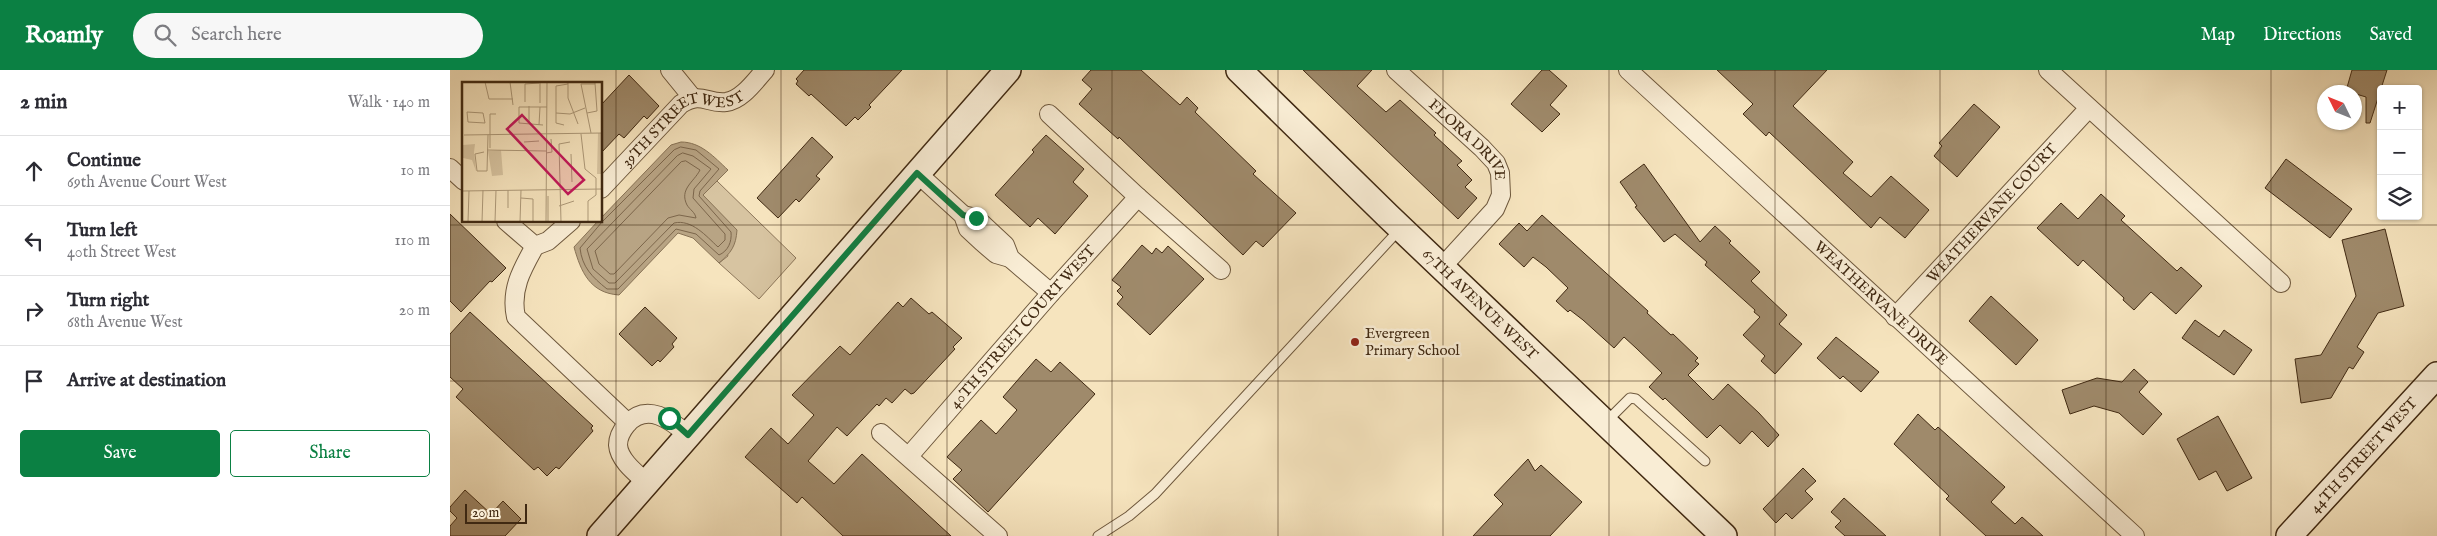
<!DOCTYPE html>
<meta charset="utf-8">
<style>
:root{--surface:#fff;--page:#f7f7f7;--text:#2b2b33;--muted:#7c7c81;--line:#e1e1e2;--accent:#0b8043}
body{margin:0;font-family:"IM FELL English",serif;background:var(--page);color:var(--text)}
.controls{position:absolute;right:15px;top:15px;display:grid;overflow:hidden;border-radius:5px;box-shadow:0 1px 4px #0004}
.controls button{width:45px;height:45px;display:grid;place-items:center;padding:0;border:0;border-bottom:1px solid var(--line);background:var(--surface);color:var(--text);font:25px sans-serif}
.compass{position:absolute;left:1867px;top:15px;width:45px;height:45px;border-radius:50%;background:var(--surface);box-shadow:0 1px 4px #0004;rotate:313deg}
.scale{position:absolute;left:15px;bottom:12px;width:62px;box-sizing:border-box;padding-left:5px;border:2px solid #402912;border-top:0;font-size:14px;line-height:18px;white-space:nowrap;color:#402912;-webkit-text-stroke:4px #f9edd5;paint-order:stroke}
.stop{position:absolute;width:15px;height:15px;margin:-11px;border:4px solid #0b8043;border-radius:50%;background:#fff}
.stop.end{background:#0b8043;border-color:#fff;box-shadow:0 1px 5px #0008}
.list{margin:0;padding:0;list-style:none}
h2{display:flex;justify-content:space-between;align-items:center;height:65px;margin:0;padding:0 20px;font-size:21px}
h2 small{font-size:16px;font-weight:400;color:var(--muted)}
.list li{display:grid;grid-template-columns:32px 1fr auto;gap:15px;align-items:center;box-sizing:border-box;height:70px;padding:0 20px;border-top:1px solid var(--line)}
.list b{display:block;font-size:19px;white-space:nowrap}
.list p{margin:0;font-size:16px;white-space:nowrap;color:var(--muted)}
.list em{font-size:16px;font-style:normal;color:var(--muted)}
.actions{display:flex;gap:10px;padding:15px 20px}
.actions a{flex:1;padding:11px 0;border:1px solid var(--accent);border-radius:5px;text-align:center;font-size:18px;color:var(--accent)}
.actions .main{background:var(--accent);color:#fff}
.icon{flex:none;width:28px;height:28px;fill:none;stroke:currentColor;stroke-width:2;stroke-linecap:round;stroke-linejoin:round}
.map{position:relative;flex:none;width:1987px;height:466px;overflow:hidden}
header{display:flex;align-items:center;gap:30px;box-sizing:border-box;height:70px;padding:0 25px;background:var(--accent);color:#fff}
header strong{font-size:24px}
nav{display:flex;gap:28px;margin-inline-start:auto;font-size:18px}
.search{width:350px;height:45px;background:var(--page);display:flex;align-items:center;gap:12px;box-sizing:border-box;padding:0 18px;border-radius:28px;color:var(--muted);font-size:19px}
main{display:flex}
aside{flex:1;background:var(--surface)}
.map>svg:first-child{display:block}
</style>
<header>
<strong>Roamly</strong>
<div class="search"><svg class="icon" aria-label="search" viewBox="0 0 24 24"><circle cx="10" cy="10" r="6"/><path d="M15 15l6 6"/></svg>Search here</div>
<nav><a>Map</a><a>Directions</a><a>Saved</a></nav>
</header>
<main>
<aside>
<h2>2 min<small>Walk · 140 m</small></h2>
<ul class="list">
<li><svg class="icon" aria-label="ahead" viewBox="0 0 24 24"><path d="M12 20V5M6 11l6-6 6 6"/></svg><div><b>Continue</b><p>69th Avenue Court West</p></div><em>10 m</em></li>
<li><svg class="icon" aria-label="left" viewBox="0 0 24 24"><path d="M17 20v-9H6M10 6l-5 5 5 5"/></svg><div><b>Turn left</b><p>40th Street West</p></div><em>110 m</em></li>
<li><svg class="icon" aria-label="right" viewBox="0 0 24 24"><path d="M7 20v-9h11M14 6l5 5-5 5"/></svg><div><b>Turn right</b><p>68th Avenue West</p></div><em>20 m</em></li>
<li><svg class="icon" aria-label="arrive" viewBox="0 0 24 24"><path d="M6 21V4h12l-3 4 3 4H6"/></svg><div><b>Arrive at destination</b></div></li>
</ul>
<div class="actions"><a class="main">Save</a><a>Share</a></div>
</aside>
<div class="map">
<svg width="1987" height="466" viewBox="0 0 1987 466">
<rect width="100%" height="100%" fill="#f6e4be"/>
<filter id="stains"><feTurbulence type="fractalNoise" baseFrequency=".004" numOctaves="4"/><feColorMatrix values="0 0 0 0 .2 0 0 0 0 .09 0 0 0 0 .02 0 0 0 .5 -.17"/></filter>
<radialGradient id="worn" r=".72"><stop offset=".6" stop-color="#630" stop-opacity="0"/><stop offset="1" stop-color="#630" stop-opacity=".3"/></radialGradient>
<path fill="#d7c4a1" stroke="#8c765a" d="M267 111 346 188 309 229 269 193 278 186 253 125Z"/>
<path fill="#b8a484" stroke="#887356" d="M231 72C251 72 264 87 278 100L253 125 287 160C286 176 281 183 269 193L243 168 228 163 169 225C140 223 131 202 124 177L148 151H151V148L221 75Z"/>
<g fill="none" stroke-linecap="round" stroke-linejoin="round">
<path stroke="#7c664b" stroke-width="1" d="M231 77 246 80 269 99 250 121 249 126 281 162C282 172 278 181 269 185L246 164 226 159 168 219H157C142 207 132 197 130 178L152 152 224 80Z
M233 83 243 86 261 99 244 119 243 128 275 164V170L268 177C256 166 242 149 224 153L165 213H159L143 199 137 179 227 86Z
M236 91 250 100C244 112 229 119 237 135 240 140 245 142 246 148L229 145 218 148 164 204H160L149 194 145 181 231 92Z"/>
</g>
<path fill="#9f8a6b" stroke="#402912" d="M354 0H452L419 35 421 37 408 50 405 47 396 56 361 24 359 26 346 14 348 11 346 9Z
M641 0H691L730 35 737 27 748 38 745 42 806 101 803 104 846 143 813 177 806 171 793 185 669 67 668 69 629 34 642 19 632 10Z
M853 0H922L907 16 936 42 950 30 986 63 984 65 1012 91 1007 95 1022 110 1015 117 1027 128 1008 149Z
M1092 0H1099L1117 16 1100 35 1110 44 1092 62 1061 34Z
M1267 0H1377L1343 36 1403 92 1393 103 1421 127 1441 106 1479 140 1455 168 1430 147 1421 158 1319 62 1316 66 1293 44 1303 34Z
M1902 0H1937L1920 53H1916V27L1896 21Z
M179 5 209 36 197 49 194 46 174 68 169 64 151 83V35Z
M1524 34 1550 57 1507 107 1484 86 1492 76 1489 73Z
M596 65 634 99 623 112 638 126 605 164 588 148 580 157 545 125 584 82 582 80Z
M362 67 383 87 366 106 370 109 349 132 346 129 328 148 307 128Z
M1836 89 1902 139 1880 168 1815 118Z
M1194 94 1250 172 1265 156 1281 171 1279 173 1310 202 1301 211 1337 245 1329 254 1352 274 1325 304 1311 291 1315 286 1293 265 1310 247 1304 242 1305 240 1255 195 1257 192 1225 164 1214 172 1185 137 1187 136 1170 112Z
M1651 124 1675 146 1671 150 1727 201 1731 197 1752 216 1726 244 1701 222 1684 240 1673 230 1674 228 1633 190 1628 196 1587 158 1611 133 1628 149Z
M0 144 56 198 42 212 40 211 11 242 0 231Z
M1092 145 1198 241 1197 243 1221 265 1223 264 1248 288 1245 291 1249 294 1238 305 1263 330 1278 314 1309 343 1329 365 1318 377 1302 361 1290 374 1270 355 1257 368 1215 328 1213 330 1199 317 1212 303 1186 278 1174 267 1164 278 1133 250 1120 240 1118 242 1106 231 1118 218 1096 197 1083 187 1074 197 1049 174 1069 153 1077 161Z
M1935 159 1954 236 1928 243 1907 277 1914 282 1903 299 1899 297 1881 328 1851 333 1845 289 1871 285 1906 226 1892 170Z
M692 175 702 184 706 178 712 183 718 176 754 209 700 265 667 234 673 227 667 221 671 217 662 210Z
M1541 226 1588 270 1566 295 1519 251Z
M461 228 479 244 482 242 512 268 503 277 505 279 464 323 461 324 455 319 442 333 436 328 429 336 427 334 397 366 387 357 358 391 384 414 412 384 501 466H393L352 427 347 433 295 387 321 358 338 374 364 345 342 325 390 276 400 285 448 232 453 237Z
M195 237 227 268 222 274 224 277 210 292 208 290 202 296 169 264Z
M20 242 143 356 141 358 143 361 109 399 106 397 97 406 88 397 84 400 6 327 13 319 0 307V264Z
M1745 250 1769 267 1774 260 1802 280 1784 305 1732 268Z
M1386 267 1429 302 1411 322 1393 306 1390 309 1367 288Z
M586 289 601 302 610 292 645 324 538 442 503 409 512 400 497 387 531 350 546 364 567 340 553 327Z
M1684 299 1698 312 1689 322 1712 344 1693 365 1669 343 1644 336 1620 344 1612 320 1647 308 1672 312Z
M1468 344 1485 360 1488 357 1555 417 1541 432 1565 454 1572 447 1593 466H1536L1496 429 1499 426 1444 374Z
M1768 346 1802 408 1777 421 1766 401 1749 410 1727 369Z
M1078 389 1085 401 1091 395 1132 432 1100 466H1023L1053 434 1044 425Z
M1353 398 1366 411 1355 421 1363 429 1342 449 1336 443 1326 453 1313 439Z
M15 420 41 444 53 431 71 449 55 466H0V456L7 448 0 441V437Z
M1394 428 1436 466H1395L1385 457 1391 451 1381 442Z"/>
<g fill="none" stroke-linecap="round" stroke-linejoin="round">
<defs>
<path id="lane" d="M1157 351 1180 328 1186 329 1255 391
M648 466 679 446 705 424 950 159"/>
<g id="street">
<path d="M220 0 242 27"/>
<path id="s1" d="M946 0 1032 78 1046 93 1050 103 1051 125 1045 139 992 197"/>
<path id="s2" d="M1178 0 1685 466"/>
<path d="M1598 0 1831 213"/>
<path d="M599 44 688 127 771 200"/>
<path d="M0 98 14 111"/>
<path d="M467 103 513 145 518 159 532 172 546 184 560 188"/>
<path id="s3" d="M151 119 231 34C252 21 256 34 276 32 292 30 305 11 315 0"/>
<path d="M513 145 526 148 555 175 560 188 601 223"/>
<path d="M56 151 85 176 98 171 121 151"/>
<path d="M85 176C72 199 60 220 66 247L178 353"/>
<path id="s4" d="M1445 247 1639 38"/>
<path d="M431 363 548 466"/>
<path id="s5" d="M459 386 601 223 688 127"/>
<path d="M196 412C186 403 169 390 168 375 168 367 172 360 177 354 197 332 221 350 238 365"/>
</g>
<g id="secondary">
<path id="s6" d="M789 0 938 146 1274 466"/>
<path d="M150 466 558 0"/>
<path id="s7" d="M1839 466 1987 305"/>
</g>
</defs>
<use href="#lane" stroke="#6e583d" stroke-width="11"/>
<use href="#street" stroke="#6e583d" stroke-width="20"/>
<use href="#secondary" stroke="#402912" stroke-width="28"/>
<use href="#lane" stroke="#f9edd5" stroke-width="9"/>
<use href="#street" stroke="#f9edd5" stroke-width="18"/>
<use href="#secondary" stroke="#f9edd5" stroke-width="25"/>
</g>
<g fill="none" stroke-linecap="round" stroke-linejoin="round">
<path stroke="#0b8043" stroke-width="6" d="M219 348 238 365 467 103 513 145 526 148"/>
</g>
<path fill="none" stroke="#402912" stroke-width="1" stroke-opacity="0.55" d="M166 0V466M331 0V466M497 0V466M662 0V466M828 0V466M993 0V466M1159 0V466M1325 0V466M1490 0V466M1656 0V466M1821 0V466M0 155H1987M0 311H1987"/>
<circle fill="#8f2418" stroke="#f9edd5" stroke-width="2" cx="905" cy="272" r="5"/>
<g text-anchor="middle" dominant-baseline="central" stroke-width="5" stroke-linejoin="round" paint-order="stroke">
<g font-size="15" fill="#402912" stroke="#f9edd5">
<text stroke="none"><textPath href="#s3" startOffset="108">39TH STREET WEST</textPath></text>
<text stroke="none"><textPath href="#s1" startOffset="101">FLORA DRIVE</textPath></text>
<text stroke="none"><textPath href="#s4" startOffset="142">WEATHERVANE COURT</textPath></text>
<text stroke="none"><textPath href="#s6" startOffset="336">67TH AVENUE WEST</textPath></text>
<text stroke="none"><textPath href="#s2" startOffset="344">WEATHERVANE DRIVE</textPath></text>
<text stroke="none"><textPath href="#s5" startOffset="172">40TH STREET COURT WEST</textPath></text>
<text stroke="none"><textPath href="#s7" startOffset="110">44TH STREET WEST</textPath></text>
</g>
<g font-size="15" fill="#402912" stroke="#f9edd5" text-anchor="start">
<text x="915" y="263">Evergreen<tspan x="915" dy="17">Primary School</tspan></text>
</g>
</g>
<g transform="translate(12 12)">
<rect width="140" height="140" fill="#f6e4be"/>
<path d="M136 51H140V92H135ZM13 62 12 70 14 89 10 78 1 76V63ZM39 68 41 93 30 94 26 69Z" fill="#d7c4a1"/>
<path fill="none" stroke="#ad9979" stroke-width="1" d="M23 0 27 17H51M48 0 51 23M106 0V16L116 42M78 1V21M63 20V2L77 1M5 30 21 31 23 41 6 40ZM94 31 108 32 123 26M125 31 135 29 133 1M67 41V24M77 43 78 25M81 43 57 41V25H85M102 43 94 41V4L106 2M129 51 119 2H133M119 52 123 87 134 96V113L126 119V140M2 53 140 51M62 60 77 59M28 66V32H34M25 68 84 69M22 70 13 72 15 89H25L26 53M84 71 90 70 89 57M109 72 110 100M0 109 140 107M59 116 71 117V140M97 124 112 119M46 126V108M6 140 7 109M20 140 21 108M33 140 34 108M58 140 59 108M84 140 85 0M86 140V114M99 140 97 62 108 60"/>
<path fill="#c2185b" fill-opacity="0.15" stroke="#c2185b" stroke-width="2.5" d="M60 33 122 98 106 112 45 47Z"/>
<rect width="140" height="140" fill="none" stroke="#402912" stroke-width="2.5"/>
</g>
<rect width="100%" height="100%" filter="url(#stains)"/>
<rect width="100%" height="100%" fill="url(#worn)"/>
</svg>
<div class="controls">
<button>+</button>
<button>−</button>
<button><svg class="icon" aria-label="layers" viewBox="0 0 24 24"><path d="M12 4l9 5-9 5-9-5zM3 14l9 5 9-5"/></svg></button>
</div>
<svg class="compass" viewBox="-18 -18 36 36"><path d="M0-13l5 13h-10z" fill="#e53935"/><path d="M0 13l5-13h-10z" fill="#7c7c81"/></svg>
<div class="scale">20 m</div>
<div class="stop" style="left:219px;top:348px"></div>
<div class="stop end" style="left:526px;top:148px"></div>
</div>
</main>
